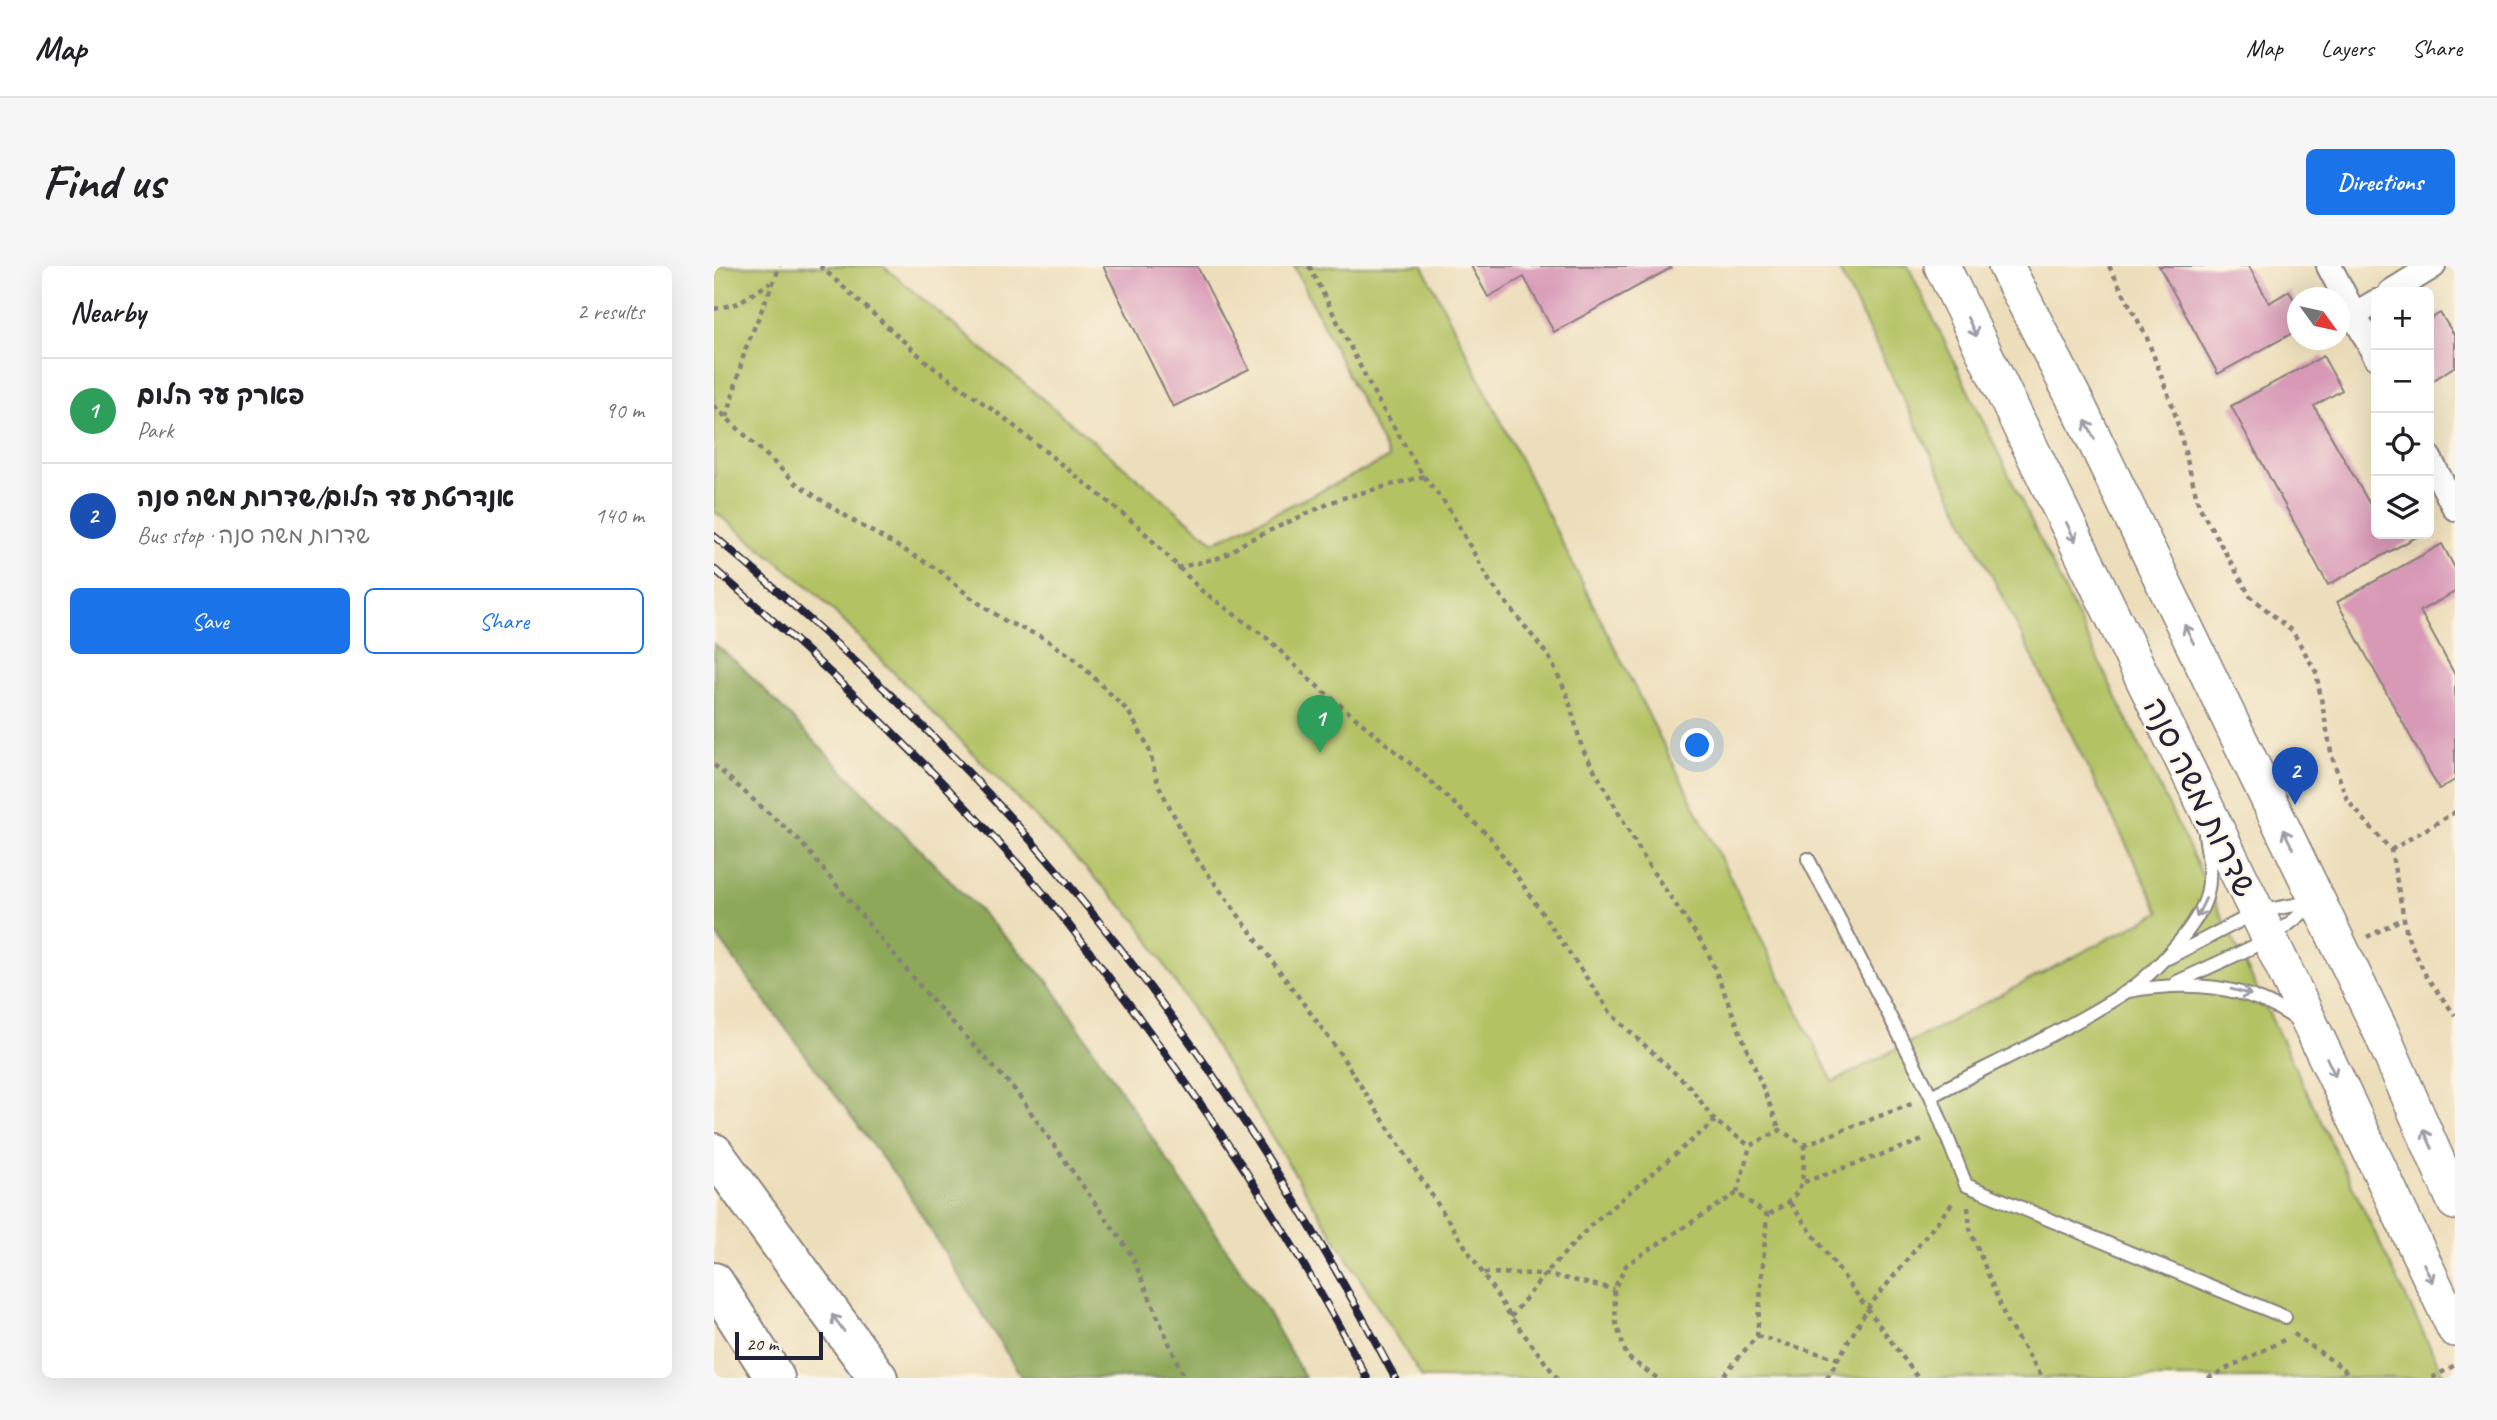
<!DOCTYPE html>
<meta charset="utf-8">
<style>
:root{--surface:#fff;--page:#f6f6f6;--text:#202124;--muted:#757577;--line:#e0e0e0;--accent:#1a73e8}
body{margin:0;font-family:Caveat,"Playpen Sans Hebrew",sans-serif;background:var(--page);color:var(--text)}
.controls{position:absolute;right:21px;top:21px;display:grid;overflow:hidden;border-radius:10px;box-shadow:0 7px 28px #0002}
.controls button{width:63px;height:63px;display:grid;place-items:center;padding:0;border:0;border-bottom:2px solid var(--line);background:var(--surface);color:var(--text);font:35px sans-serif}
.compass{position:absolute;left:1573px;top:21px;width:63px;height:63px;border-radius:50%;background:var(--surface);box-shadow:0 7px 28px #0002;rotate:123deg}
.scale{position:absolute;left:21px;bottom:18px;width:88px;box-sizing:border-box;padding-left:7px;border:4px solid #22223b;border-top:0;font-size:19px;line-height:24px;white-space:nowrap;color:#22223b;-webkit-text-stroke:5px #fcf5e5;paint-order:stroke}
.you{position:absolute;left:984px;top:480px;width:24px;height:24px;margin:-18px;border:5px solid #fff;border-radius:50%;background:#1a73e8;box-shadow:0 0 0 10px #1a73e833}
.badge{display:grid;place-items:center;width:46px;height:46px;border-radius:50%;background:var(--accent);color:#fff;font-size:23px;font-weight:700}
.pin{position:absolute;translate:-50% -58px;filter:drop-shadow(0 2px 4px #0008)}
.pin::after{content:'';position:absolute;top:37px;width:24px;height:21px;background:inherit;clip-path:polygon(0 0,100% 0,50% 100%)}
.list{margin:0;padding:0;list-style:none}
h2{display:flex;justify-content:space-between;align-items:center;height:91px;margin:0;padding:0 28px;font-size:30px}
h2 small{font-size:23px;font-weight:400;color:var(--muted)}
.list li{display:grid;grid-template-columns:46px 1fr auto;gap:21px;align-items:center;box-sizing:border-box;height:105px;padding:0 28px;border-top:2px solid var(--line)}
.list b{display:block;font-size:26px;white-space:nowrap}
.list p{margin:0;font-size:23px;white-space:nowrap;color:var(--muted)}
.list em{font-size:23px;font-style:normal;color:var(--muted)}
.actions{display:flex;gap:14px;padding:21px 28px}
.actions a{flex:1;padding:16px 0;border:2px solid var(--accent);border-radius:10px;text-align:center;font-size:24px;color:var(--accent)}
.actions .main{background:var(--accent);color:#fff}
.icon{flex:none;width:38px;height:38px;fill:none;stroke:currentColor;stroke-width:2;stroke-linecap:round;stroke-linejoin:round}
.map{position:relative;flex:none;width:1741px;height:1112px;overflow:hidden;border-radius:10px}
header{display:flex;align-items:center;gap:42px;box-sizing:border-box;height:98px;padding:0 35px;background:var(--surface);border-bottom:2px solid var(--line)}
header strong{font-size:33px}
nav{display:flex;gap:38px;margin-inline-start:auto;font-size:24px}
.intro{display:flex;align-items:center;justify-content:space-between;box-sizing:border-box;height:168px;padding:0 42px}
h1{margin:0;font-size:49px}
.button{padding:18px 32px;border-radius:10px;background:var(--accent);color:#fff;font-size:24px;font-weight:700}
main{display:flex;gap:42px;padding:0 42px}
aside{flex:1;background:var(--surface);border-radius:10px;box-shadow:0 7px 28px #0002}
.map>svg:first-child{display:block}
</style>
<header>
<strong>Map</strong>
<nav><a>Map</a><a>Layers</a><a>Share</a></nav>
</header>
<div class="intro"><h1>Find us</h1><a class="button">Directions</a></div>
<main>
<aside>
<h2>Nearby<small>2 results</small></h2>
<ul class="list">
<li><span class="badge" style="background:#2e9e5b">1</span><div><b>פארק עד הלום</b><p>Park</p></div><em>90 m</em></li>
<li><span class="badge" style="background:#1a4fb4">2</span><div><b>אנדרטת עד הלום/שדרות משה סנה</b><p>Bus stop · שדרות משה סנה</p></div><em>140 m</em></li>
</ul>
<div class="actions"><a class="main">Save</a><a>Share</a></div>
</aside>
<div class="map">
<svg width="1741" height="1112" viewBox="0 0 1741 1112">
<rect width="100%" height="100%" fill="#fcf5e5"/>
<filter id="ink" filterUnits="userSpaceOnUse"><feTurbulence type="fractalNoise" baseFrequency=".0143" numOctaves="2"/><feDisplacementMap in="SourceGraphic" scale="14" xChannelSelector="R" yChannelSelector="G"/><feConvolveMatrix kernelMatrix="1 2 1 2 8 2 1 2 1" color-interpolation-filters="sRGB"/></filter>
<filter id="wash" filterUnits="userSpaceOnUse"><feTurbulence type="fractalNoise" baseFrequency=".00686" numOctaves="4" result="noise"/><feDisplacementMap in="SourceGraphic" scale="28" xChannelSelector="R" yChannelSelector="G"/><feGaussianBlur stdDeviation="1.57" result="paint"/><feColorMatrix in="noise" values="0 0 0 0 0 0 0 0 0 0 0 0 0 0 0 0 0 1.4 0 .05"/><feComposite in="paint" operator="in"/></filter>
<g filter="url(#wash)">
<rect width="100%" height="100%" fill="#eddebb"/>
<path fill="#b3c264" stroke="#6a7250" stroke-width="2" d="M0 0H169L500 276 675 192 580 0H709L1119 816 1446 646 1123 0H1194L1731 1112H708L423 655 99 324 0 245Z"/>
<path fill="#8ea85a" stroke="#58654a" stroke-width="2" d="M0 378 26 399 333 714 551 1041 591 1112H308L192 924 0 666Z"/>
<g id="blocks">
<path fill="#d899b7" d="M389 0H483L535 103 459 141Z
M757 0H956L957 2 840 66 810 11 774 31Z
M1445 0H1535L1555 37 1575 25 1584 41V64L1504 108Z
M1726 47 1741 70V100L1717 116 1715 54Z
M1609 90 1628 124 1600 140 1662 249V268H1708L1614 319 1517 140Z
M1728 278 1741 302V326L1706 345 1741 409V514L1725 523 1623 336Z"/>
</g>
</g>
<g filter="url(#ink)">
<use href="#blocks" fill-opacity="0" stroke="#88807b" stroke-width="2"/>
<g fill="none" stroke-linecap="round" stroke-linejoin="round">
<defs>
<path id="lane" d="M1094 593 1217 830 1252 919 1571 1051
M1454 692 1543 646 1602 635
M1463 716 1556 673 1601 637
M1414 725C1475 715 1529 717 1582 753
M1217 830C1280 797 1353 764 1412 726 1439 709 1486 658 1493 628 1498 608 1494 588 1491 569"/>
<path id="street" d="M1615 0 1662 91
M1677 26 1719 0
M1640 49 1662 36
M1715 192 1741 242"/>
<path id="secondary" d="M1228 0 1556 673 1741 1063
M1292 0 1366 144 1667 766 1741 936"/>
<path id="highway" d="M0 887 164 1112
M0 1016 61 1112"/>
</defs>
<use href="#lane" stroke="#88807b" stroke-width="16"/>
<use href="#street" stroke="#88807b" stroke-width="28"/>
<use href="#secondary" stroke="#88807b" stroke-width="38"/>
<use href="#highway" stroke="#88807b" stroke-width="42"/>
<path stroke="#88807b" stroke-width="4.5" stroke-dasharray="5 5" stroke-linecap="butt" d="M106 0 216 99 290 152 424 260 487 324 554 373 596 414 704 504 776 571 898 749 976 821 1001 855 1036 880
M595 0 663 133 708 208 734 241 776 316 835 391 853 428 868 482 933 597 993 684 1066 864
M1395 0 1433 72 1460 144 1485 240 1536 330 1579 366 1602 406 1618 491 1633 534 1677 584 1693 669 1712 710 1741 749
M0 43 22 38 56 17
M0 140 83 218 141 256 225 304 256 331 293 356 328 371 360 392 414 445 434 480 444 518 480 589 623 783 797 1051 843 1112
M13 151 31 84 66 0
M463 302 508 291 533 275 625 233 710 210
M0 499 85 574 217 733 301 824 417 988 470 1112
M1677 584 1741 546
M1653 671 1688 653
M1090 879 1200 837
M1090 916 1212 873
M1023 927 1036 880 1066 864 1090 879C1090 919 1090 930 1053 949
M1076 937 1204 1112
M1254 941 1256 963 1293 1056 1329 1112
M770 1007 831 1008 900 1023
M797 1051 831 1008 879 957 1001 855
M1580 1068 1630 1103 1635 1112
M1043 1070 1125 1093
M943 1112 913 1091 902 1057 900 1023 913 998 1023 927 1053 949 1043 1070 1007 1112
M1113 1112 1154 1042 1241 934
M1494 1112 1574 1072
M1718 1112 1741 1099"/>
<use href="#lane" stroke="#fff" stroke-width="12"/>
<use href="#street" stroke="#fff" stroke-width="24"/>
<use href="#secondary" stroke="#fff" stroke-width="35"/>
<use href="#highway" stroke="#fff" stroke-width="38"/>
<defs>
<path id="rail" d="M0 270C122 374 241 484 345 607 475 761 587 933 681 1112
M0 303C115 401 225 507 324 621 355 657 383 696 412 734 502 854 583 979 653 1112"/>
</defs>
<use href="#rail" stroke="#22223b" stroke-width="8"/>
<use href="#rail" stroke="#fcf5e5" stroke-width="5" stroke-dasharray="16" stroke-linecap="butt"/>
</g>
<defs><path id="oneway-shaft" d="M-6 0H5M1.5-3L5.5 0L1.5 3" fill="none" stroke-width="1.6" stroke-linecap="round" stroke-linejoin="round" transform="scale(1.75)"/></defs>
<g stroke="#9c9ca7">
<use href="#oneway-shaft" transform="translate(1258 61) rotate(64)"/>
<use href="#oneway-shaft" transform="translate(1376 164) rotate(-116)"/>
<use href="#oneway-shaft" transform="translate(1357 266) rotate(64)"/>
<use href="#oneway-shaft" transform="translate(1475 368) rotate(-116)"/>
<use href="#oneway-shaft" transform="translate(1574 573) rotate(-116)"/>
<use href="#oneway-shaft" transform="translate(1487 642) rotate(116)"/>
<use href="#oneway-shaft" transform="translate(1527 726) rotate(16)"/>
<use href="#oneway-shaft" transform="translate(1617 801) rotate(65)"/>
<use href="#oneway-shaft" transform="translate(1714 873) rotate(-114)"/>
<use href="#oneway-shaft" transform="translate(1714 1007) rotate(65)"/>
<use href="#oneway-shaft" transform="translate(124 1057) rotate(-126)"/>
</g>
</g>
<g text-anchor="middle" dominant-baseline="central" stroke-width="5" stroke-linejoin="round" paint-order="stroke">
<g font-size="33" fill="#22223b" stroke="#fcf5e5">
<text transform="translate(1486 531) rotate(64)">שדרות משה סנה</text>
</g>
</g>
</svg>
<div class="controls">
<button>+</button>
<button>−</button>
<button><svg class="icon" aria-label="locate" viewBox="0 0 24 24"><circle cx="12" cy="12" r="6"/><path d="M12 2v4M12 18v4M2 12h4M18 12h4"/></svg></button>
<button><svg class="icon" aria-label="layers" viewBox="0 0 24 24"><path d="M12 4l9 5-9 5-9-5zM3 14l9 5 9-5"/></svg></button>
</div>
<svg class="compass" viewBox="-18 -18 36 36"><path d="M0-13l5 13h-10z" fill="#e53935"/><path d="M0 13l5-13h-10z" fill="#757577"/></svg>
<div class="scale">20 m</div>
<div class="you"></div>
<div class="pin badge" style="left:606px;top:487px;background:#2e9e5b">1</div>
<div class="pin badge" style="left:1581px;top:539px;background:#1a4fb4">2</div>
</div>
</main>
